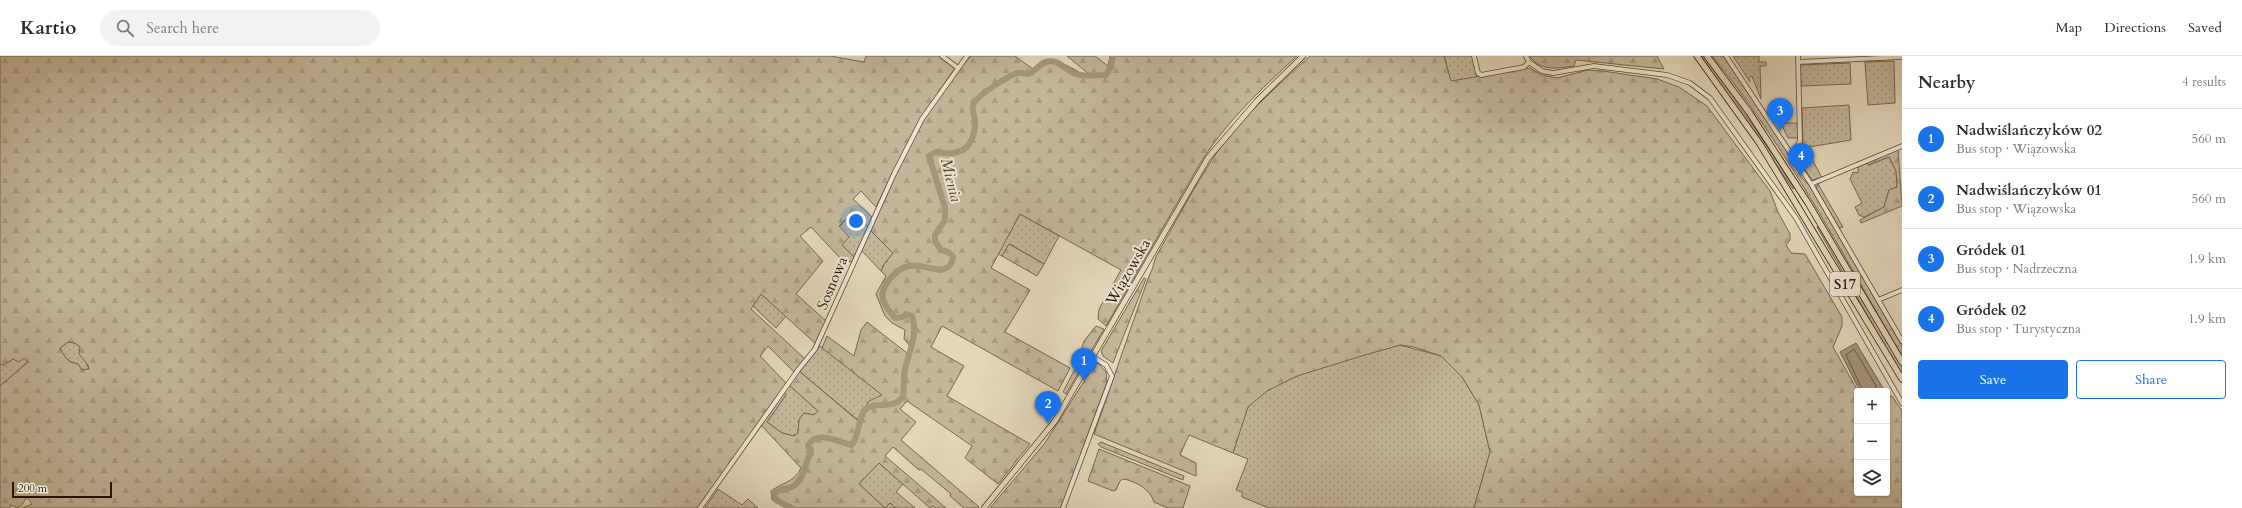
<!DOCTYPE html>
<meta charset="utf-8">
<style>
:root{--surface:#fff;--page:#f2f2f3;--text:#2b2b33;--muted:#7c7c81;--line:#e1e1e2;--accent:#1a73e8}
body{margin:0;font-family:Cardo,serif;background:var(--page);color:var(--text)}
.controls{position:absolute;right:12px;bottom:12px;display:grid;overflow:hidden;border-radius:4px;box-shadow:0 1px 3px #0004}
.controls button{width:36px;height:36px;display:grid;place-items:center;padding:0;border:0;border-bottom:1px solid var(--line);background:var(--surface);color:var(--text);font:20px sans-serif}
.scale{position:absolute;left:12px;bottom:10px;width:100px;box-sizing:border-box;padding-left:4px;border:2px solid #2a1503;border-top:0;font-size:11px;line-height:14px;white-space:nowrap;color:#2a1503;-webkit-text-stroke:3px #ede5d2;paint-order:stroke}
.you{position:absolute;left:856px;top:165px;width:14px;height:14px;margin:-10px;border:3px solid #fff;border-radius:50%;background:#1a73e8;box-shadow:0 0 0 6px #1a73e833}
.badge{display:grid;place-items:center;width:26px;height:26px;border-radius:50%;background:var(--accent);color:#fff;font-size:13px;font-weight:700}
.pin{position:absolute;translate:-50% -33px;filter:drop-shadow(0 1px 2px #0008)}
.pin::after{content:'';position:absolute;top:21px;width:14px;height:12px;background:inherit;clip-path:polygon(0 0,100% 0,50% 100%)}
.list{margin:0;padding:0;list-style:none}
h2{display:flex;justify-content:space-between;align-items:center;height:52px;margin:0;padding:0 16px;font-size:17px}
h2 small{font-size:13px;font-weight:400;color:var(--muted)}
.list li{display:grid;grid-template-columns:26px 1fr auto;gap:12px;align-items:center;box-sizing:border-box;height:60px;padding:0 16px;border-top:1px solid var(--line)}
.list b{display:block;font-size:15px;white-space:nowrap}
.list p{margin:0;font-size:13px;white-space:nowrap;color:var(--muted)}
.list em{font-size:13px;font-style:normal;color:var(--muted)}
.actions{display:flex;gap:8px;padding:12px 16px}
.actions a{flex:1;padding:9px 0;border:1px solid var(--accent);border-radius:4px;text-align:center;font-size:14px;color:var(--accent)}
.actions .main{background:var(--accent);color:#fff}
.icon{flex:none;width:22px;height:22px;fill:none;stroke:currentColor;stroke-width:2;stroke-linecap:round;stroke-linejoin:round}
.map{position:relative;flex:none;width:1902px;height:452px;overflow:hidden}
header{display:flex;align-items:center;gap:24px;box-sizing:border-box;height:56px;padding:0 20px;background:var(--surface);border-bottom:1px solid var(--line)}
header strong{font-size:19px}
nav{display:flex;gap:22px;margin-inline-start:auto;font-size:14px}
.search{width:280px;height:36px;background:var(--page);display:flex;align-items:center;gap:10px;box-sizing:border-box;padding:0 14px;border-radius:22px;color:var(--muted);font-size:15px}
main{display:flex}
aside{flex:1;background:var(--surface)}
.map>svg:first-child{display:block}
</style>
<header>
<strong>Kartio</strong>
<div class="search"><svg class="icon" aria-label="search" viewBox="0 0 24 24"><circle cx="10" cy="10" r="6"/><path d="M15 15l6 6"/></svg>Search here</div>
<nav><a>Map</a><a>Directions</a><a>Saved</a></nav>
</header>
<main>
<div class="map">
<svg width="1902" height="452" viewBox="0 0 1902 452">
<defs>
<pattern id="grass-dots" width="8" height="8" patternUnits="userSpaceOnUse"><rect width="8" height="8" fill="#c4b69a"/><path d="M2 2h.1M6 6h.1" fill="none" stroke="#a99c83" stroke-width="1.8" stroke-linecap="round"/></pattern>
<pattern id="forest-firs" width="22" height="20" patternUnits="userSpaceOnUse"><rect width="22" height="20" fill="#c4b69a"/><path d="M5 1l3.5 6h-7zM16 11l3.5 6h-7z" fill="#a99c83"/></pattern>
</defs>
<rect width="100%" height="100%" fill="#e4d7b9"/>
<filter id="stains"><feTurbulence type="fractalNoise" baseFrequency=".005" numOctaves="4"/><feColorMatrix values="0 0 0 0 .2 0 0 0 0 .09 0 0 0 0 .02 0 0 0 .5 -.17"/></filter>
<radialGradient id="worn" r=".72"><stop offset=".6" stop-color="#630" stop-opacity="0"/><stop offset="1" stop-color="#630" stop-opacity=".3"/></radialGradient>
<path fill="url(#grass-dots)" stroke="#77664e" d="M1444 0H1473L1477 21 1451 26Z
M1701 0H1703C1735 43 1766 87 1794 132L1793 133Z
M1712 0H1724L1792 103 1801 121 1810 130 1902 290V300C1842 198 1787 91 1712 0Z
M1733 0H1759V6H1766V10H1760L1761 43 1752 20 1749 22 1750 26Z
M1894 5 1895 47 1868 49 1865 6Z
M1850 7 1851 28 1801 30 1800 9Z
M1849 49 1851 84 1803 92 1802 103 1811 101 1822 122 1812 124 1795 99 1803 86 1802 52Z
M1781 67H1797L1798 82H1788Z
M1889 101 1896 115 1897 131 1889 134 1884 151 1864 161 1859 159 1855 151 1862 147 1850 123 1853 116 1858 117V110L1867 107 1868 109Z
M1818 128 1843 171 1839 172 1816 132Z
M853 156 868 171 854 201 842 189 839 171Z
M1020 158 1059 180 1044 208 1010 188 1002 200 998 198Z
M1818 170 1902 310V320L1817 171Z
M870 174 893 197 885 207 881 215 861 194Z
M761 238 786 260 776 272 753 250Z
M68 286 75 287 80 291 89 313 82 314 78 308C68 307 64 300 59 292Z
M1400 289 1441 300 1462 321 1479 349 1490 396 1474 452H1269L1242 441V436L1236 434 1248 403 1233 397C1237 387 1243 358 1249 350 1271 320 1363 300 1400 289Z
M820 290 883 339 862 353 858 364 799 315Z
M24 302 28 306 0 330V308L3 309 13 303Z
M789 329 818 355 814 359 804 357 799 364 798 377 794 380 782 377 767 366 786 339 784 337Z
M879 407 903 428 896 436 915 452H896L890 447 885 452 858 428Z
M718 433 742 449 748 443 758 452H705Z"/>
<path fill="url(#forest-firs)" stroke="#77664e" fill-rule="evenodd" d="M0 0H830L864 6 866 0H939L955 12 921 62 876 151 861 135 853 143 872 161 868 171 853 156 839 170 849 181 842 189 854 201 852 206 842 204 811 171 800 180 823 205 796 238 826 265 816 288 761 238 751 253 805 303 794 316 768 290 760 300 787 328 697 452H22L32 448 27 441 21 450 17 452 11 449 10 452H0V330L28 306 24 302 19 306 13 303 3 309 0 308ZM68 286 75 287 80 291 79 298 88 309 89 313 82 314 78 308C68 307 64 300 60 292Z
M971 0H1015L1033 13C1036 11 1037 9 1040 7 1054 0 1072 12 1084 19L1089 18 1067 0H1095L1108 10 1110 0H1297C1261 33 1223 69 1198 111L1106 270 1098 263 1099 253 1121 214 1020 158 991 212 1030 234 1005 276 1070 312 1058 335 942 270 931 291 964 310 947 340 1030 388 998 428 965 402 972 390 907 345 900 353 916 366 901 384 979 451 978 452H964L950 440 951 438 921 413 919 414 893 391 885 400 946 452H936L933 450 930 452 879 407 859 428 885 452 890 447 896 452H786L772 444 771 435C782 427 796 425 801 412L761 369 784 337 786 339 767 366 782 377 794 380 798 377 799 364 804 357 814 359 818 355 789 329 799 315 857 364 869 345 882 339 822 292 827 280 854 300 861 274 867 266 907 297 910 290 904 283 905 274 892 267 885 260 876 238 886 220 881 215 885 207 893 197 870 174C897 112 925 50 971 0Z
M1310 0H1444L1451 25 1530 12 1542 19 1557 22 1588 14 1603 15 1657 23 1679 31 1707 50 1770 135 1778 156 1790 178V184L1786 189 1791 197 1805 198 1842 261V270L1833 291 1858 335 1857 437H1887V342L1892 340 1902 355V452H1474L1490 396 1479 349 1462 321 1441 300 1414 291 1400 289 1365 299 1297 320 1267 335 1248 351 1233 397 1189 379 1180 399 1196 407V420L1094 378 1149 220C1154 212 1153 205 1158 197 1176 165 1193 133 1213 102 1238 64 1277 30 1310 0Z
M1530 0H1657L1664 13 1576 4 1574 10C1560 12 1539 16 1530 0Z
M1898 93 1902 150 1861 167 1860 164 1884 151 1889 134 1897 131 1896 115 1889 101 1868 109 1867 107Z
M1009 188 1044 208 1037 220 1002 200Z
M1144 222 1146 223 1113 307 1103 300 1101 295Z
M1096 270 1104 273 1066 338 1063 336 1075 313 1084 285Z
M1098 307 1106 316 1107 326 1061 452H990L1045 387 1095 308Z
M1101 386 1184 420 1183 424 1101 391 1098 388Z
M1099 393 1190 430 1183 452H1168L1154 446C1151 434 1136 425 1123 423L1120 425 1116 434 1113 435 1088 425Z"/>
<path fill="#a5957b" stroke="#74624b" d="M1856 287 1883 332 1877 335H1860L1840 296Z"/>
<g fill="none" stroke-linecap="round" stroke-linejoin="round">
<path stroke="#68553f" stroke-width="1" d="M1863 335 1846 299 1854 293 1876 330V335"/>
<path stroke="#a5957b" stroke-width="6" d="M791 452 776 444 774 438C779 432 787 434 794 430 805 422 804 408 811 397V393L808 390C815 373 839 386 851 389 860 381 858 359 866 353 877 344 891 355 903 341 904 333 904 326 904 319 907 298 919 281 912 260L906 258 903 261 895 262C891 257 885 251 883 244 879 231 897 212 909 210 920 207 932 215 943 213 949 212 953 207 953 200L948 196 941 194 935 185V179L945 164V152L929 100 936 96C961 101 975 92 975 65 975 58 970 54 974 47 979 39 1010 18 1019 17 1022 16 1025 18 1028 18 1035 16 1039 8 1046 6 1059 2 1065 15 1076 18 1086 21 1095 19 1106 19L1111 11 1113 0"/>
<defs>
<path id="minor" d="M942 0 958 12
M1474 0 1478 17 1481 19 1524 11 1529 6
M1526 0 1529 6
M1726 0 1811 128 1902 285
M1529 6 1542 15 1553 17 1594 10 1667 19 1690 27 1710 42 1796 162 1902 347
M1798 6 1902 1
M1790 97 1797 91 1800 85 1798 0
M1811 128 1902 90
M1878 244 1902 234
M700 452 798 314 815 293 894 118 922 63 967 0
M1063 452 1112 320 1106 309 1093 301"/>
<path id="major" d="M984 452 1055 365 1208 102 1257 45 1303 0"/>
<path id="highway" d="M1697 0 1760 88 1902 323
M1707 0 1749 56 1808 147 1902 306"/>
</defs>
<use href="#minor" stroke="#584630" stroke-width="5.5"/>
<use href="#major" stroke="#2a1503" stroke-width="6"/>
<use href="#highway" stroke="#2a1503" stroke-width="7"/>
<use href="#minor" stroke="#ede5d2" stroke-width="4"/>
<use href="#major" stroke="#e4d7b9" stroke-width="5"/>
<use href="#highway" stroke="#e4d7b9" stroke-width="5.5"/>
</g>
<g text-anchor="middle" dominant-baseline="central" stroke-width="4" stroke-linejoin="round" paint-order="stroke">
<rect fill="#ede5d2" stroke="#645341" stroke-width="1" x="1830" y="216" width="30" height="24" rx="3"/>
<g font-size="14" font-weight="bold" fill="#2a1503">
<text x="1845" y="228">S17</text>
</g>
<g font-size="15" fill="#2a1503" stroke="#ede5d2">
<text transform="translate(1128 216) rotate(-60)">Wiązowska</text>
<text transform="translate(832 227) rotate(-67)">Sosnowa</text>
</g>
<g font-size="16" font-style="italic" fill="#5b4833" stroke="#ede5d2">
<text transform="translate(951 124) rotate(76)">Mienia</text>
</g>
</g>
<rect width="100%" height="100%" filter="url(#stains)"/>
<rect width="100%" height="100%" fill="url(#worn)"/>
</svg>
<div class="controls">
<button>+</button>
<button>−</button>
<button><svg class="icon" aria-label="layers" viewBox="0 0 24 24"><path d="M12 4l9 5-9 5-9-5zM3 14l9 5 9-5"/></svg></button>
</div>
<div class="scale">200 m</div>
<div class="you"></div>
<div class="pin badge" style="left:1084px;top:325px">1</div>
<div class="pin badge" style="left:1048px;top:368px">2</div>
<div class="pin badge" style="left:1780px;top:75px">3</div>
<div class="pin badge" style="left:1801px;top:120px">4</div>
</div>
<aside>
<h2>Nearby<small>4 results</small></h2>
<ul class="list">
<li><span class="badge">1</span><div><b>Nadwiślańczyków 02</b><p>Bus stop · Wiązowska</p></div><em>560 m</em></li>
<li><span class="badge">2</span><div><b>Nadwiślańczyków 01</b><p>Bus stop · Wiązowska</p></div><em>560 m</em></li>
<li><span class="badge">3</span><div><b>Gródek 01</b><p>Bus stop · Nadrzeczna</p></div><em>1.9 km</em></li>
<li><span class="badge">4</span><div><b>Gródek 02</b><p>Bus stop · Turystyczna</p></div><em>1.9 km</em></li>
</ul>
<div class="actions"><a class="main">Save</a><a>Share</a></div>
</aside>
</main>
